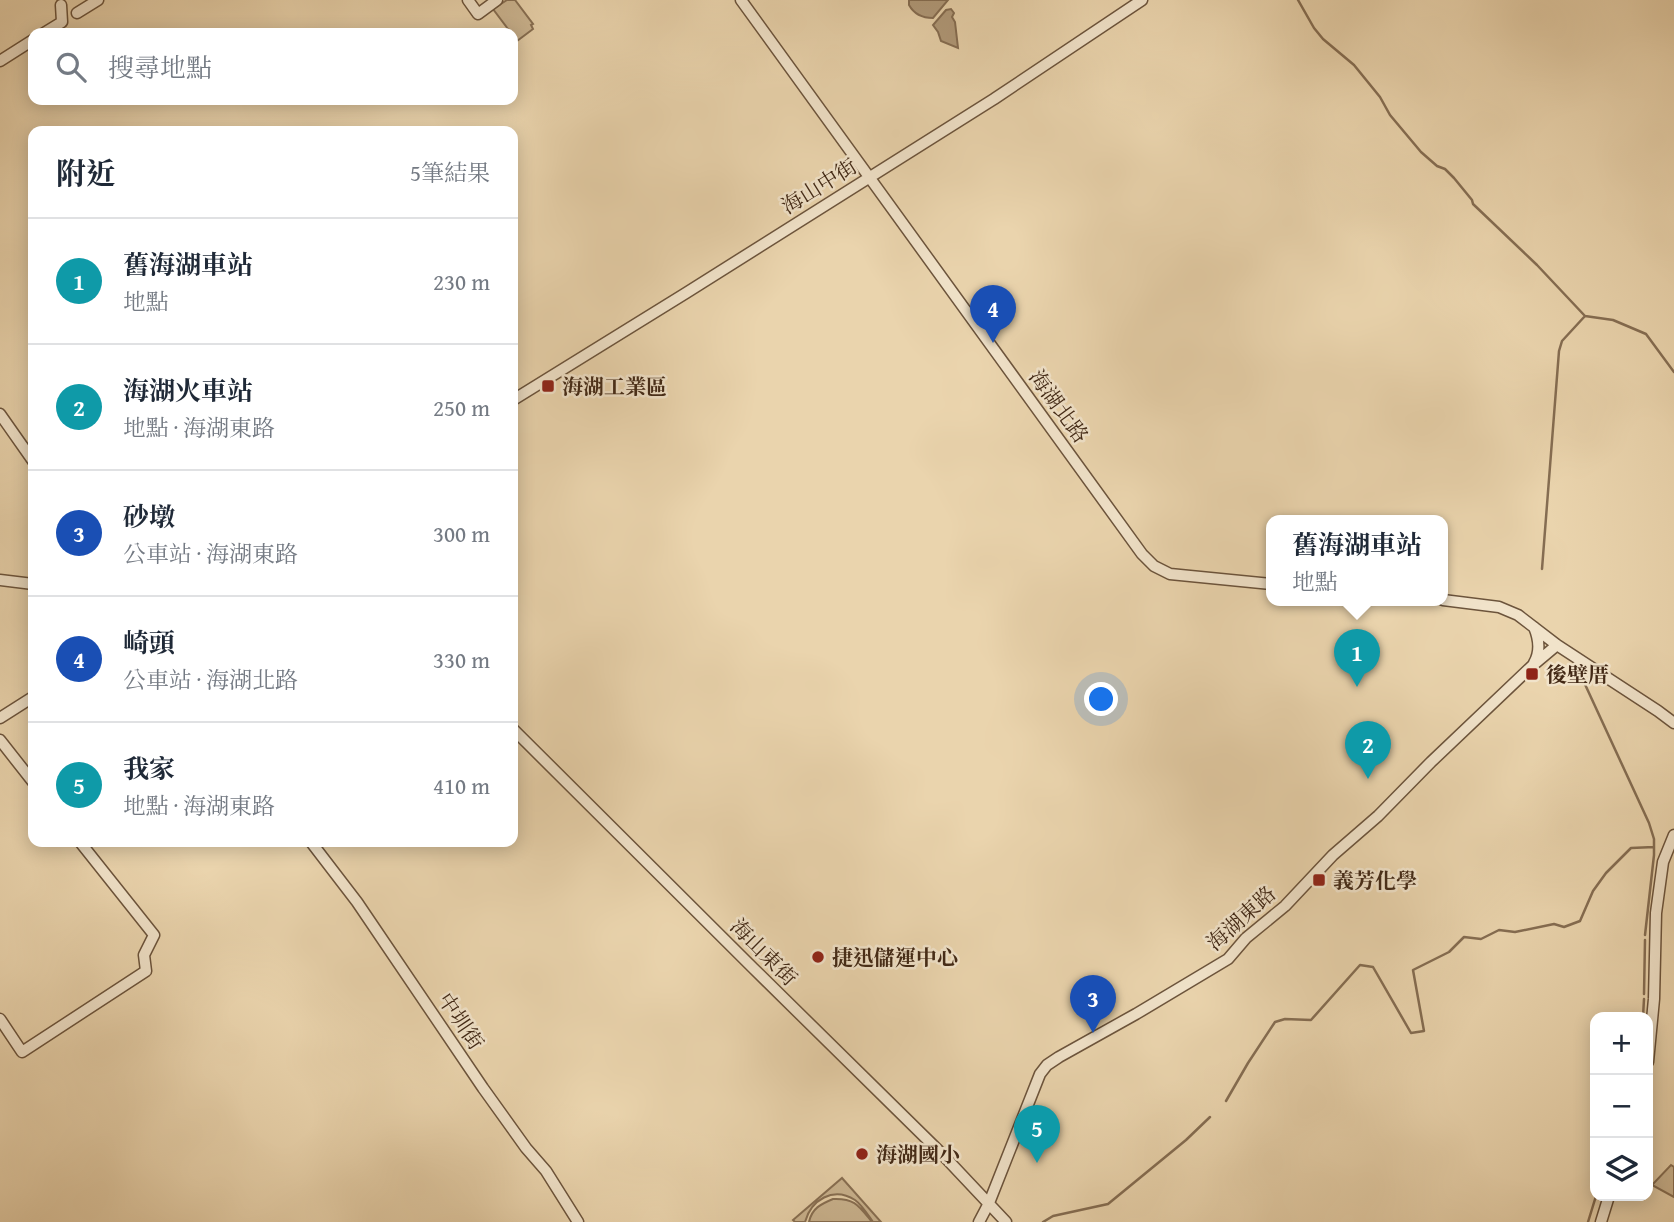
<!DOCTYPE html>
<html lang="zh-TW">
<meta charset="utf-8">
<style>
:root{--surface:#fff;--page:#f2f2f3;--text:#1f2937;--muted:#747a83;--line:#e0e1e3;--accent:#0b8043}
body{margin:0;font-family:"Gentium Book Plus","Noto Serif TC",serif;background:var(--page);color:var(--text)}
.controls{position:absolute;right:21px;bottom:21px;display:grid;overflow:hidden;border-radius:14px;box-shadow:0 4px 18px #0003}
.controls button{width:63px;height:63px;display:grid;place-items:center;padding:0;border:0;border-bottom:2px solid var(--line);background:var(--surface);color:var(--text);font:35px sans-serif}
.you{position:absolute;left:1102px;top:700px;width:24px;height:24px;margin:-18px;border:5px solid #fff;border-radius:50%;background:#1a73e8;box-shadow:0 0 0 10px #1a73e833}
.badge{display:grid;place-items:center;width:46px;height:46px;border-radius:50%;background:var(--accent);color:#fff;font-size:23px;font-weight:700}
.pin{position:absolute;translate:-50% -58px;filter:drop-shadow(0 2px 4px #0008)}
.pin::after{content:'';position:absolute;top:37px;width:24px;height:21px;background:inherit;clip-path:polygon(0 0,100% 0,50% 100%)}
.popup{position:absolute;left:1266px;top:515px;width:182px;height:91px;box-sizing:border-box;display:grid;place-content:center;border-radius:14px;background:var(--surface);filter:drop-shadow(0 2px 5px #0005);font-size:23px;white-space:nowrap;color:var(--muted)}
.popup b{font-size:26px;color:var(--text)}
.popup::after{content:'';position:absolute;left:50%;top:100%;margin-left:-14px;border:14px solid transparent;border-top-color:var(--surface)}
.list{margin:0;padding:0;list-style:none}
h2{display:flex;justify-content:space-between;align-items:center;height:91px;margin:0;padding:0 28px;font-size:30px}
h2 small{font-size:23px;font-weight:400;color:var(--muted)}
.list li{display:grid;grid-template-columns:46px 1fr auto;gap:21px;align-items:center;box-sizing:border-box;height:126px;padding:0 28px;border-top:2px solid var(--line)}
.list b{display:block;font-size:26px;white-space:nowrap}
.list p{margin:0;font-size:23px;white-space:nowrap;color:var(--muted)}
.list em{font-size:23px;font-style:normal;color:var(--muted)}
.icon{flex:none;width:38px;height:38px;fill:none;stroke:currentColor;stroke-width:2;stroke-linecap:round;stroke-linejoin:round}
.map{position:relative;flex:none;width:1674px;height:1222px;overflow:hidden}
.search{position:absolute;background:var(--surface);box-shadow:0 4px 18px #0003;left:28px;top:28px;width:490px;height:77px;display:flex;align-items:center;gap:18px;box-sizing:border-box;padding:0 24px;border-radius:14px;color:var(--muted);font-size:26px}
.panel{position:absolute;background:var(--surface);box-shadow:0 4px 18px #0003;left:28px;top:126px;width:490px;height:721px;border-radius:14px}
.map>svg:first-child{display:block}
</style>
<div class="map">
<svg width="1674" height="1222" viewBox="0 0 1674 1222">
<rect width="100%" height="100%" fill="#ead4ad"/>
<filter id="stains"><feTurbulence type="fractalNoise" baseFrequency=".00286" numOctaves="4"/><feColorMatrix values="0 0 0 0 .2 0 0 0 0 .09 0 0 0 0 .02 0 0 0 .5 -.17"/></filter>
<radialGradient id="worn" r=".72"><stop offset=".6" stop-color="#630" stop-opacity="0"/><stop offset="1" stop-color="#630" stop-opacity=".3"/></radialGradient>
<path fill="#cdb793" stroke="#887054" stroke-width="2" d="M507 0H515L533 24 531 25 533 29 517 41 513 33H511L493 9Z
M1671 1165 1674 1167V1197L1652 1185Z
M842 1178 881 1222H873C868 1215 862 1205 855 1200 833 1186 811 1200 805 1222H795L793 1220Z
M833 1199C855 1198 859 1206 872 1222H809C812 1208 821 1204 833 1199Z"/>
<path fill="#b19a7a" stroke="#856d52" stroke-width="2" d="M909 0H948L933 18C923 18 914 14 909 5Z
M951 9 954 13 952 17 955 22 958 48 941 41 938 32 933 25 946 10Z"/>
<g fill="none" stroke-linecap="round" stroke-linejoin="round">
<path stroke="#856d52" stroke-width="2.5" d="M1298 0 1314 28 1323 39 1354 65 1380 97 1390 115 1421 152 1437 166 1445 169 1454 178 1472 200 1473 204 1537 265 1585 316 1562 341 1559 351 1542 569
M1585 316 1613 320 1646 334 1674 372
M1583 680 1649 823 1654 839V855L1645 935
M1644 994 1645 940
M1643 1017 1644 999
M1226 1101 1248 1063 1275 1022 1285 1019 1311 1020 1360 965 1373 967 1411 1033 1424 1031 1413 970 1449 952 1464 937 1481 939 1499 930 1515 932 1554 924 1564 927 1580 921 1593 891 1606 873 1631 848 1654 847
M1043 1222 1053 1216 1108 1204 1186 1140 1210 1117
M1588 1222 1596 1196"/>
<defs>
<path id="minor" d="M468 0 478 14 497 0
M741 0 1142 554 1154 566 1170 574 1271 584
M77 13 98 0
M44 33 62 22 61 5
M0 61 33 40
M513 400 686 293 994 99 1142 0
M0 414 33 461
M0 580 33 584
M1443 600 1499 607 1518 615 1557 645 1658 711 1674 723
M1534 663C1541 651 1539 639 1534 627
M0 718 33 697
M513 729 753 968 942 1154 1006 1222
M0 740 33 782
M311 842 357 902 483 1088 526 1148 546 1171 578 1222
M0 1019 22 1052 146 971 144 955 154 935 80 842
M1648 1062 1654 999 1656 913 1663 862 1674 835
M979 1222 989 1203 1040 1074 1047 1065 1059 1057 1136 1014 1228 959 1246 938 1285 906 1333 855 1378 816 1431 762 1532 666 1557 645
M1601 1222 1609 1196"/>
</defs>
<use href="#minor" stroke="#6c543c" stroke-width="13"/>
<use href="#minor" stroke="#f1e3ca" stroke-width="10"/>
</g>
<g fill="#8f2418" stroke="#f1e3ca" stroke-width="2.5">
<rect x="541" y="379" width="14" height="14" rx="3.5"/>
<rect x="1525" y="667" width="14" height="14" rx="3.5"/>
<rect x="1312" y="873" width="14" height="14" rx="3.5"/>
<circle cx="818" cy="957" r="7"/>
<circle cx="862" cy="1154" r="7"/>
</g>
<g text-anchor="middle" dominant-baseline="central" stroke-width="5" stroke-linejoin="round" paint-order="stroke">
<g font-size="21" fill="#422916" stroke="#f1e3ca">
<text transform="translate(819 186) rotate(-32)">海山中街</text>
<text transform="translate(1059 406) rotate(54)">海湖北路</text>
<text transform="translate(1241 918) rotate(-42)">海湖東路</text>
<text transform="translate(764 952) rotate(45)">海山東街</text>
<text transform="translate(461 1021) rotate(56)">中圳街</text>
</g>
<g font-size="21" font-weight="bold" fill="#422916" stroke="#f1e3ca" text-anchor="start">
<text x="562" y="386">海湖工業區</text>
<text x="1546" y="674">後壁厝</text>
<text x="1333" y="880">義芳化學</text>
<text x="832" y="957">捷迅儲運中心</text>
<text x="876" y="1154">海湖國小</text>
</g>
</g>
<rect width="100%" height="100%" filter="url(#stains)"/>
<rect width="100%" height="100%" fill="url(#worn)"/>
</svg>
<div class="controls">
<button>+</button>
<button>−</button>
<button><svg class="icon" aria-label="layers" viewBox="0 0 24 24"><path d="M12 4l9 5-9 5-9-5zM3 14l9 5 9-5"/></svg></button>
</div>
<div class="you"></div>
<div class="pin badge" style="left:1357px;top:687px;background:#0f9aa8">1</div>
<div class="popup"><b>舊海湖車站</b>地點</div>
<div class="pin badge" style="left:1368px;top:779px;background:#0f9aa8">2</div>
<div class="pin badge" style="left:1093px;top:1033px;background:#1a4fb4">3</div>
<div class="pin badge" style="left:993px;top:343px;background:#1a4fb4">4</div>
<div class="pin badge" style="left:1037px;top:1163px;background:#0f9aa8">5</div>
<div class="search"><svg class="icon" aria-label="search" viewBox="0 0 24 24"><circle cx="10" cy="10" r="6"/><path d="M15 15l6 6"/></svg>搜尋地點</div>
<section class="panel">
<h2>附近<small>5筆結果</small></h2>
<ul class="list">
<li><span class="badge" style="background:#0f9aa8">1</span><div><b>舊海湖車站</b><p>地點</p></div><em>230 m</em></li>
<li><span class="badge" style="background:#0f9aa8">2</span><div><b>海湖火車站</b><p>地點 · 海湖東路</p></div><em>250 m</em></li>
<li><span class="badge" style="background:#1a4fb4">3</span><div><b>砂墩</b><p>公車站 · 海湖東路</p></div><em>300 m</em></li>
<li><span class="badge" style="background:#1a4fb4">4</span><div><b>崎頭</b><p>公車站 · 海湖北路</p></div><em>330 m</em></li>
<li><span class="badge" style="background:#0f9aa8">5</span><div><b>我家</b><p>地點 · 海湖東路</p></div><em>410 m</em></li>
</ul>
</section>
</div>
